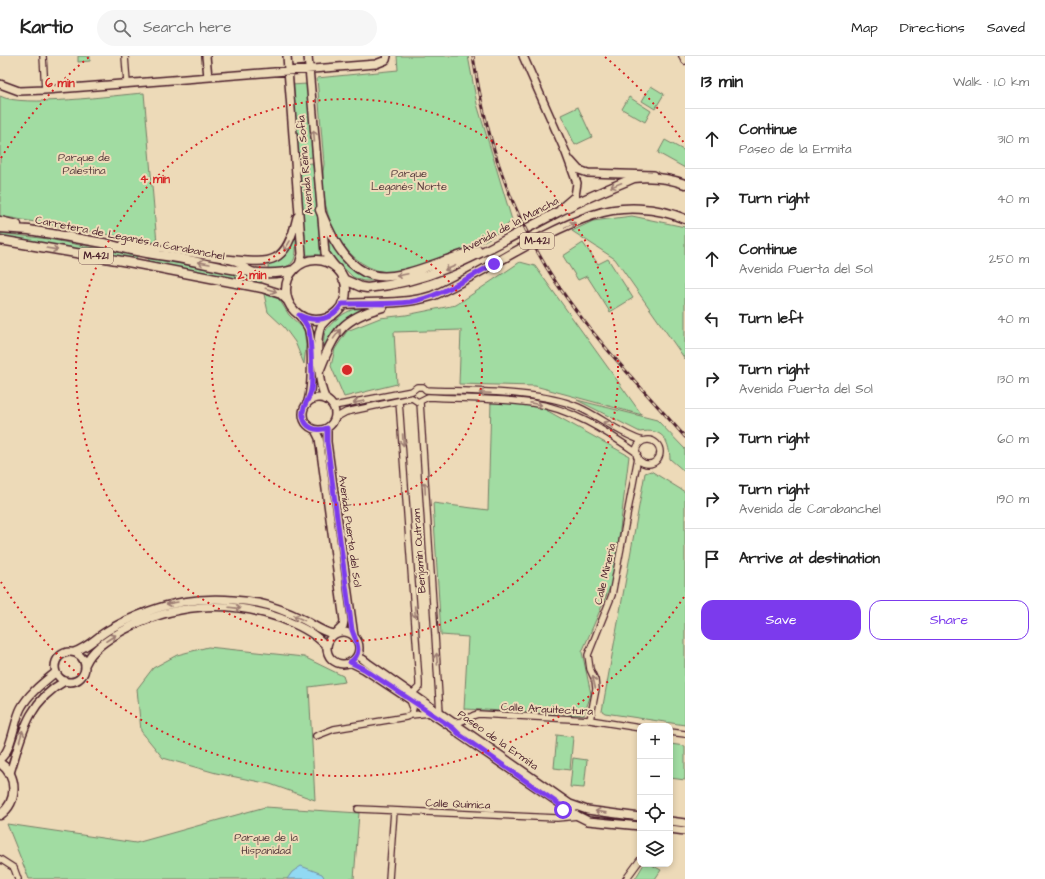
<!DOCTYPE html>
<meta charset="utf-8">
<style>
:root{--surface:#fff;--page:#f6f6f6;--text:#222;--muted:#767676;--line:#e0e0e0;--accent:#7c3aed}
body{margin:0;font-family:"Architects Daughter",sans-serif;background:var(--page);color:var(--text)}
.controls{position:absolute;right:12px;bottom:12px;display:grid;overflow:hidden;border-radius:8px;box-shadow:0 2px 6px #0003}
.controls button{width:36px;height:36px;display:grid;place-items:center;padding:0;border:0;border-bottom:1px solid var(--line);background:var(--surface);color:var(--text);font:20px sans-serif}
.stop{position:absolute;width:12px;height:12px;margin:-9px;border:3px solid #7c3aed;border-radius:50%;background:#fff}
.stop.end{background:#7c3aed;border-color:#fff;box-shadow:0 1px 4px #0008}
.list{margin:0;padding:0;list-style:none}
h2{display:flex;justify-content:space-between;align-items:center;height:52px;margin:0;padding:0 16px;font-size:17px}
h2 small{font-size:13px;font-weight:400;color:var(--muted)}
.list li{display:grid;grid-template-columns:26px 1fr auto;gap:12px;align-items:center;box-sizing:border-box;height:60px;padding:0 16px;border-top:1px solid var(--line)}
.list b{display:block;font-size:15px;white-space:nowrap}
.list p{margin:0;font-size:13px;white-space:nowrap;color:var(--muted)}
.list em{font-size:13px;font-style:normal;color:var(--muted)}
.actions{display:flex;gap:8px;padding:12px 16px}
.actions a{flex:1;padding:9px 0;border:1px solid var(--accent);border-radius:12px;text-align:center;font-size:14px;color:var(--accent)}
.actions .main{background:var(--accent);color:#fff}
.icon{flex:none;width:22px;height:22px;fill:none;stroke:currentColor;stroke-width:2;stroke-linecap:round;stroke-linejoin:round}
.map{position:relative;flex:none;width:685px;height:823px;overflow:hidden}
header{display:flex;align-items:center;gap:24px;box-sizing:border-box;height:56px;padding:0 20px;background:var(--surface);border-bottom:1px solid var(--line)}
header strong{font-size:19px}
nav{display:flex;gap:22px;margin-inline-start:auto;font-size:14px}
.search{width:280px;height:36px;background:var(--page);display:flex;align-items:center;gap:10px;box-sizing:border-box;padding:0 14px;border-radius:22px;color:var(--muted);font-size:15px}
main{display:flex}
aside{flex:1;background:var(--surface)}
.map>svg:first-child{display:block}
</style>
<header>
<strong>Kartio</strong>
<div class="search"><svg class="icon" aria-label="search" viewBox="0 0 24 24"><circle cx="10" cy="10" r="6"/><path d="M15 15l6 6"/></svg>Search here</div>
<nav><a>Map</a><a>Directions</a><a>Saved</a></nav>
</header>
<main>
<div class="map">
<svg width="685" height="823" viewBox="0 0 685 823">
<rect width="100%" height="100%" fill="#eddab8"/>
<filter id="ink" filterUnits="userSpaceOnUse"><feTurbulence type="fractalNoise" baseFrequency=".025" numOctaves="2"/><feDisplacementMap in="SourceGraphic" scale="8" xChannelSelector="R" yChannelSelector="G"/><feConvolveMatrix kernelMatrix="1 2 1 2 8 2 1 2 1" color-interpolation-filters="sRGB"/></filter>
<g filter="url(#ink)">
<path fill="#a1dca2" stroke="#767e66" d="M78 0H90V5L78 6Z
M397 0H468L477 48 512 164C496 182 475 190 452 198 434 205 404 219 385 216 339 209 317 149 324 108L317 22 398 14Z
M307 28 313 101 297 103 291 29Z
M651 30 664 38 655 53 642 45Z
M144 37 157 187 0 160V40C22 52 115 39 144 37Z
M629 41 651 55 645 66 622 53Z
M578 51 592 81 575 89 561 59Z
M665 84 685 95V112L658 97Z
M313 107 321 199H305L298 108Z
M632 160 685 171V303L615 203 572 175 593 165Z
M0 177 48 183 137 200 136 204 0 181Z
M326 180H328L338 197 351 210 381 225H363L353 221 329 198Z
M294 182H296C297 207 294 212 268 214V208L276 205Z
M583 187 598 208 608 203 633 242 610 256 587 220 578 224 563 200Z
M148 202 262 223 261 227 148 206Z
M520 206 535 210 642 359 535 330 459 328 461 274 394 276 397 328 344 341 331 310 335 293 347 275 380 262 406 259 456 249Z
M264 238 279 243 289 259 304 273 306 289 304 308 295 286 284 271 268 256Z
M355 253H364L324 295C324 289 323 282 325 276 330 267 345 255 355 253Z
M577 344 657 364 685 393V416L670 403C669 383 662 372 640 376Z
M491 346 537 349 629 400 614 522 582 596 591 638 584 659 464 653 468 581 441 579 433 447 488 454Z
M651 415 685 436V669L605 657 602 655 645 417Z
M208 591 304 601 343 620 345 626 309 631 315 744 270 728 216 717 163 702 141 675 137 633 153 612 177 599Z
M557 679 573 681 570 714 554 712Z
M670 688 685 690V724L670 722Z
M573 702 587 704 584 732 570 731Z
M265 751 359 757 354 823H29L7 768 136 787Z
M644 808H650L661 814 655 823H635Z"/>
<path fill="#91d9f3" stroke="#758fa3" d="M301 810 322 818 325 823H287L292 816Z"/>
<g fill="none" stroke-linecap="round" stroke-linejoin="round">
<defs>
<path id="street" d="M43 0 45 34
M125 0 127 27
M682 0 685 5
M157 192 225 203 236 206 252 215
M399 345 419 625V631L412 638
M420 346 440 657
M334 350 412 335 417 331H423L426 334C469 336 540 334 578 351 601 361 619 378 643 385
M335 362 346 356 412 342 418 346 428 341C462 343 498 342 532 347 570 352 606 375 637 397
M636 396a12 12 0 1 1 24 0a12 12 0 1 1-24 0Z
M410 644 413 652 411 659
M590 664 596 633 595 624 590 613 588 599 612 539 638 401
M455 666C464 667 469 660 478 658L590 664 640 672
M670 676 685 678
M316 680 334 673 406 661 411 659 430 657
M358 753 557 762 578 760
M0 803 14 812 18 823
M389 823 394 755
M626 823 640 804"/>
<path id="secondary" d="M206 0 208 21
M287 0 302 198 299 209
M308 0 325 197 337 213
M523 0 566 97 577 127 575 140 561 152
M0 28 19 35 45 34 376 8 386 4 387 0
M571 105 579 114 588 117 654 119
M225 203C270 207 285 212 297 161
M299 259C302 263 306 268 308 272 313 284 312 332 308 345
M303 358a16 16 0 1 1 32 0a16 16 0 1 1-32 0Z
M326 343C318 329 315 285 321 270 323 267 327 264 329 261
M327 372V386L354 580
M315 374 319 382 344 565 343 570 337 576
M327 592a16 16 0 1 1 32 0a16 16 0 1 1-32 0Z
M359 595 360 601 368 607 570 748 587 754 640 761
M74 596C89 591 98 579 112 572 162 545 202 538 258 547 274 550 290 557 304 564 314 569 322 576 334 578
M55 611a15 15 0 1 1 30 0a15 15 0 1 1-30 0Z
M350 606 364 613 453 672 460 679 578 760 588 765 640 770
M85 609C92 593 107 584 122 575 172 548 227 543 280 562 297 569 314 576 326 590
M0 703C12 695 14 665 21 652 29 637 44 626 56 616
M10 717C22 679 27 646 65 625
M670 765 685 767
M670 773 685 775"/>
<path id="primary" d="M320 154C361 256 399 216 478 194
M0 165 17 169
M0 172 29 174 109 188C131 196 155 198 178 202 210 208 262 224 293 214
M0 184 128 206 262 232 281 238 287 244
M124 188 157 192
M286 234a30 30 0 1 1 60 0a30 30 0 1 1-60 0Z
M343 223 361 231 367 232C441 225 492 190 556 157 581 144 608 133 634 122 652 120 667 122 685 128
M342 248C373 246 402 249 432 240 486 216 537 178 593 159 622 149 657 151 685 163
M320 313C335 275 343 262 383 251
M0 707C18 720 18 746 0 759"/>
</defs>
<use href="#street" stroke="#4a1f2b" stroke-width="8"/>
<use href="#secondary" stroke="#4a1f2b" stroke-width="10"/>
<use href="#primary" stroke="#4a1f2b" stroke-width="11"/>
<use href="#street" stroke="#eddab8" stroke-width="5.5"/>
<use href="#secondary" stroke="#eddab8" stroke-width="7"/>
<use href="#primary" stroke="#eddab8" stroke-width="8"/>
<defs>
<path id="rail" d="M473 0C486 83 510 157 557 228 594 283 641 331 685 381"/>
</defs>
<use href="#rail" stroke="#4a1f2b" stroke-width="3"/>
<use href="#rail" stroke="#eddab8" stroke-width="1.5" stroke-dasharray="4.5" stroke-linecap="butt"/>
</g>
<defs><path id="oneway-shaft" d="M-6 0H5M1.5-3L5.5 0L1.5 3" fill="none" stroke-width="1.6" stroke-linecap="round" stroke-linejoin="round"/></defs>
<g stroke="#9c7c72">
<use href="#oneway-shaft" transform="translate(314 80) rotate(-94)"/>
<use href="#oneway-shaft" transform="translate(616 129) rotate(158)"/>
<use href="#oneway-shaft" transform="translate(570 169) rotate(-24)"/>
<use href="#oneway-shaft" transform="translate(287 190) rotate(121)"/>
<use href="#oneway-shaft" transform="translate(52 193) rotate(10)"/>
<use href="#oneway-shaft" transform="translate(204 207) rotate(-170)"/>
<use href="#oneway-shaft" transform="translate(450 212) rotate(157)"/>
<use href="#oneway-shaft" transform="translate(402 219) rotate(168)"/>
<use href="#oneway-shaft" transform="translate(271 234) rotate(17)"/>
<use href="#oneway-shaft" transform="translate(337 278) rotate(-54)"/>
<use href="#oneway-shaft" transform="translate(485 337) rotate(-177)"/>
<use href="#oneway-shaft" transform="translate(359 346) rotate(169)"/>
<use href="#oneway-shaft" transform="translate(536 348) rotate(11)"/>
<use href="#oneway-shaft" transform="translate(608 369) rotate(-149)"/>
<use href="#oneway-shaft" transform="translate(403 384) rotate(86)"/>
<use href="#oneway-shaft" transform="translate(425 432) rotate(-93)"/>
<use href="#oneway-shaft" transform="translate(172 547) rotate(170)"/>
<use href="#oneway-shaft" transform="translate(235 552) rotate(7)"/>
<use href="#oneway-shaft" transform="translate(415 556) rotate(87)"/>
<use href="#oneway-shaft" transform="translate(299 562) rotate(-156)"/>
<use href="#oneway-shaft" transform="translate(111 582) rotate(-33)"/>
<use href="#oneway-shaft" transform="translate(437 603) rotate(-94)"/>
<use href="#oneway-shaft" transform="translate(594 626) rotate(-103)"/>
<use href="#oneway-shaft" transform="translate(21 680) rotate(-74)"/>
<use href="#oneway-shaft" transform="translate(601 756) rotate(-172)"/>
</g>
</g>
<g fill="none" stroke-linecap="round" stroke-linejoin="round" filter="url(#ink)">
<path stroke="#7c3aed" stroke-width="5" d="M494 208C467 222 440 241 410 246 387 249 365 247 342 248 332 264 316 267 299 259 302 263 306 267 308 272 311 279 313 326 311 334 310 343 301 351 303 360 305 372 316 376 327 372V386L352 574C356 586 364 597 350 606L364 613 453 672 460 679 560 749 563 754"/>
</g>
<g fill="none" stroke="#d62828" stroke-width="2" stroke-dasharray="2 4">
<circle cx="347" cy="314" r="135"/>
<circle cx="347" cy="314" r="271"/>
<path d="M684 541A406 406 0 0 1 1 526M1 102A406 406 0 0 1 89 1M605 1A406 406 0 0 1 684 87"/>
</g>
<g text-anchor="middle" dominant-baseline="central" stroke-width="4" stroke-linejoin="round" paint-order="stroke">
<g fill="#eddab8" stroke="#7b5755" stroke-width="1">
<rect x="520" y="177" width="34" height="16" rx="3"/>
<rect x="79" y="192" width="34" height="16" rx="3"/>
</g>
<g font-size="10" font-weight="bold" fill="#4a1f2b">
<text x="537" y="185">M-421</text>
<text x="96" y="200">M-421</text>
</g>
<g font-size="11" fill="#573b3d" stroke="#eddab8">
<text x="84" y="101">Parque de<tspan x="84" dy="13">Palestina</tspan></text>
<text x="409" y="117">Parque<tspan x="409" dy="13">Leganés Norte</tspan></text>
<text x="266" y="781">Parque de la<tspan x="266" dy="13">Hispanidad</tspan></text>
</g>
<g font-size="11" fill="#4a1f2b" stroke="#eddab8">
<text transform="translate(305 109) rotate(-95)">Avenida Reina Sofía</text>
<text transform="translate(510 169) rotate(-28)">Avenida de la Mancha</text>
<text transform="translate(130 182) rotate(11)">Carretera de Leganés a Carabanchel</text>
<text transform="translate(350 475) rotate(82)">Avenida Puerta del Sol</text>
<text transform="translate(419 495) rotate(-94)">Benjamín Outram</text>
<text transform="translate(605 518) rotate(-77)">Calle Minería</text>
<text transform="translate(547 653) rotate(3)">Calle Arquitectura</text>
<text transform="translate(498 684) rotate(35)">Paseo de la Ermita</text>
<text transform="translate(458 748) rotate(2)">Calle Química</text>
</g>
</g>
<circle cx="347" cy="314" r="6" fill="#d62828" stroke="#eddab8" stroke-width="2"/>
<g font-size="12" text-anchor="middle" font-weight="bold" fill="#d62828" stroke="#eddab8" stroke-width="4" stroke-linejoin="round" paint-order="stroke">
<text x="60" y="31">6 min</text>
<text x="155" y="127">4 min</text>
<text x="252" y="223">2 min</text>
</g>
</svg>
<div class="controls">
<button>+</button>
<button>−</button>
<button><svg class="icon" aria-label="locate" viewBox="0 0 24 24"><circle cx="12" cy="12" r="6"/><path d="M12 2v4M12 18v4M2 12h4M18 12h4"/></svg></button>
<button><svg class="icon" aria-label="layers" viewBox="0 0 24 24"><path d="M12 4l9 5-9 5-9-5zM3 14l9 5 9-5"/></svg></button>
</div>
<div class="stop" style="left:563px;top:754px"></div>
<div class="stop end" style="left:494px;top:208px"></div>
</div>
<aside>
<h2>13 min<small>Walk · 1.0 km</small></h2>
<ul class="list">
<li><svg class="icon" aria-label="ahead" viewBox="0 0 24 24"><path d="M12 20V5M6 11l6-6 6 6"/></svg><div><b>Continue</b><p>Paseo de la Ermita</p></div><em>310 m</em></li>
<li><svg class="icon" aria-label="right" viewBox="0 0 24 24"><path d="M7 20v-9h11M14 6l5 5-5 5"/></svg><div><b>Turn right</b></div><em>40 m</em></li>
<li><svg class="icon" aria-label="ahead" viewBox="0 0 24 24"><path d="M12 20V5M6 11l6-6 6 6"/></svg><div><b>Continue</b><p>Avenida Puerta del Sol</p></div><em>250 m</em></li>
<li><svg class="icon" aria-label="left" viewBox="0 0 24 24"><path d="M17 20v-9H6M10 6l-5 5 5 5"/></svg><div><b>Turn left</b></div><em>40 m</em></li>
<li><svg class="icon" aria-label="right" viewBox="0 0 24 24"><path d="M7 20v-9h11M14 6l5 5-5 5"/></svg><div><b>Turn right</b><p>Avenida Puerta del Sol</p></div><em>130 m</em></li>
<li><svg class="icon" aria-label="right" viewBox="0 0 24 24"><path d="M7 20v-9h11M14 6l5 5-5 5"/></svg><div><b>Turn right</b></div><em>60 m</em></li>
<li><svg class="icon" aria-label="right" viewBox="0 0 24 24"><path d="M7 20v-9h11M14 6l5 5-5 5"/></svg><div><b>Turn right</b><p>Avenida de Carabanchel</p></div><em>190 m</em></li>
<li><svg class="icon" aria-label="arrive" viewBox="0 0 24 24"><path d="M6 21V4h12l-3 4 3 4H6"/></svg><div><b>Arrive at destination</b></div></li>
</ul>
<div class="actions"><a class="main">Save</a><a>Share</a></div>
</aside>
</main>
